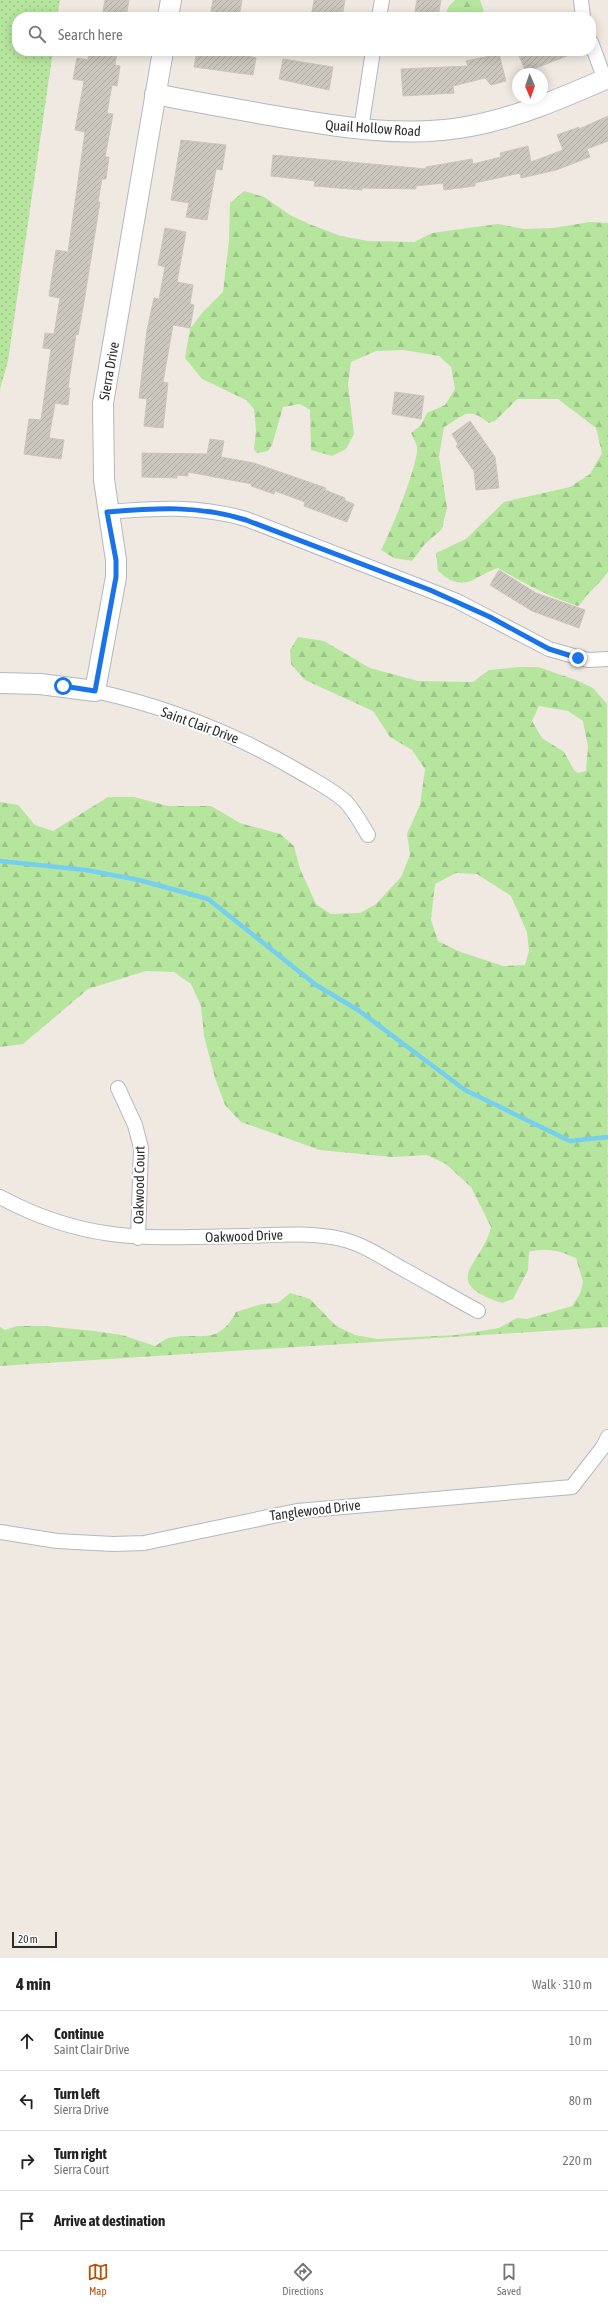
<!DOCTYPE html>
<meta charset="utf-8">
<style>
:root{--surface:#fff;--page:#f2f2f2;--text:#222;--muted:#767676;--line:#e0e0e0;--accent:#b45309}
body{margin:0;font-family:"Asap Condensed",sans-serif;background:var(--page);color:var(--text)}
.compass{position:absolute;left:512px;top:68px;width:36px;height:36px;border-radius:50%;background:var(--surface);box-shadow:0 2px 10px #0003;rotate:178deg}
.scale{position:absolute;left:12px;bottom:10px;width:45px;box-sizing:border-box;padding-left:4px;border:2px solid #2e2e2e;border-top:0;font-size:11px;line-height:14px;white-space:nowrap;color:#2e2e2e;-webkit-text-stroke:3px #fff;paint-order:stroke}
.stop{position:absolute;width:12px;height:12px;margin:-9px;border:3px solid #1a73e8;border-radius:50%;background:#fff}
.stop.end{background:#1a73e8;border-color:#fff;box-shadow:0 1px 4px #0008}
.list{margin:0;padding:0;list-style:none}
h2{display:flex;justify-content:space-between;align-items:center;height:52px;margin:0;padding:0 16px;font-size:17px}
h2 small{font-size:13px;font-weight:400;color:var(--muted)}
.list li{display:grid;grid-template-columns:26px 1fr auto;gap:12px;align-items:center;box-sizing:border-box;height:60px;padding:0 16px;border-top:1px solid var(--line)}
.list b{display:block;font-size:15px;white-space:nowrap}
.list p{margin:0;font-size:13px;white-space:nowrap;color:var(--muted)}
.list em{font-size:13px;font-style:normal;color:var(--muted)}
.icon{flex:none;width:22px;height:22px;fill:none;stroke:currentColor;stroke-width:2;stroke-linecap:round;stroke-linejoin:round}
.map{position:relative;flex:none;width:608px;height:1958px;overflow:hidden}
.search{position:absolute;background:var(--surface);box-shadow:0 2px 10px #0003;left:12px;right:12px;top:12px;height:44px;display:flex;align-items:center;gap:10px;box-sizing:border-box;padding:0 14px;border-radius:16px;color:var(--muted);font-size:15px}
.sheet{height:292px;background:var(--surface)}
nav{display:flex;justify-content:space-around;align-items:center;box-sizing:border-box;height:56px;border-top:1px solid var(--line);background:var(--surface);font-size:11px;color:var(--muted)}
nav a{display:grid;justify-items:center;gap:2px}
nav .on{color:var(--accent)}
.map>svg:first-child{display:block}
</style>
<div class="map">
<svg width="608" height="1958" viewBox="0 0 608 1958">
<defs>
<pattern id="grass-dots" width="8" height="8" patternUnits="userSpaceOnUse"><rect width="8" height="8" fill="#b6e59e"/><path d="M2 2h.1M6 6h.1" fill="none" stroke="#9dc588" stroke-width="1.8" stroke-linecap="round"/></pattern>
<pattern id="forest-firs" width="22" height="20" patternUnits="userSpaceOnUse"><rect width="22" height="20" fill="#b6e59e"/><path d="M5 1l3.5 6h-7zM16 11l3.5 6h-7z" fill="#9dc588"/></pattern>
<pattern id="building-hatch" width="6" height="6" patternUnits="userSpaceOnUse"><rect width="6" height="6" fill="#cbc7bf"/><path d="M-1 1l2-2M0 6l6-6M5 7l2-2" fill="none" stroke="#afaba4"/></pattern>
</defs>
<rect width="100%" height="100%" fill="#efe9e1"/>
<path fill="url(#grass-dots)" d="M0 0H60L57 17H17V51H53L8 361 0 389Z"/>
<path fill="url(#forest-firs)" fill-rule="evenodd" d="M455 0H480L486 17H444L449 6Z
M244 191 264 197 290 215 309 224 341 236 368 241 414 242 432 233 498 224 524 229 553 228 590 222 608 223V572C602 580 595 587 588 594 584 598 583 602 578 606 549 597 525 584 498 568 473 576 465 595 438 571L436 553 466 539 504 502 570 487 590 474 602 453 596 428 558 399H517L495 421 489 423C467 405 464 416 444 427L439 456 447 508 442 529 424 545 412 561 394 558 381 550C390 534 419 463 417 447 416 443 413 437 411 433L421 425 427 413 445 405 455 389 451 367 439 356 404 350 376 351 351 362 348 384 354 434 346 449 332 456 311 450 310 410 300 404 283 407 272 445 268 451 257 453 254 449 256 431 254 409 246 400 202 379 185 358 190 329 202 313 223 292 229 241 230 203Z
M298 637 324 641 370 668 418 681 473 682 489 670 519 667H538L576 680 593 688 607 704 608 1327 0 1366V1327L5 1330 17 1326H43L94 1331 122 1335 155 1346C159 1344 164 1339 169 1338 199 1331 217 1348 236 1312L262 1304 278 1303 290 1293 310 1299 336 1326 355 1335 377 1339 456 1335 499 1328 517 1318 527 1319 572 1306 580 1294 583 1282 576 1258C560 1251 546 1247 529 1252L528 1270 513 1299 502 1303C437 1282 483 1264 491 1227L471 1187 446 1164 427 1155 392 1157 320 1150 241 1122 225 1105 215 1078 204 1036 201 1006 191 984 174 972 146 971 88 989 23 1044 0 1047V802L18 805 35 825 53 831 108 797H134L168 806H211L240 823 280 834 294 846 300 869 316 904 331 914 360 913 376 904 401 877 410 855 407 834 420 805 425 769 412 750 390 737 373 711 305 680 291 664 290 650ZM539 706 568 711 583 721 588 747 586 771 578 773 574 770 564 752 542 738 532 721ZM456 873 477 874 511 896 527 932 529 951 525 965 503 966 458 951 438 941 431 920 435 884Z"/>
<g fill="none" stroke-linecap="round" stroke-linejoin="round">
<path stroke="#75cff0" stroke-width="4.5" d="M0 861 86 870 139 880 208 899 316 985 358 1010 465 1090 570 1141 608 1137"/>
</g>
<path fill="url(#building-hatch)" stroke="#cbc5ba" d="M105 0H129L126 17H102Z
M213 0H242L239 17H210Z
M314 0H345L342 17H311Z
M417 0H441L438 17H414Z
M89 51H117L115 65 120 66 117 86 112 85 107 113 113 114 105 157H109L106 179H102L98 202H100L84 302 78 335 76 334 68 388H70L68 405 55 403 49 438 64 440 61 459 24 454 29 419 41 420 51 349 43 348 45 333 54 334 60 298 49 296 56 250 68 252 85 132 75 130 84 81 73 79 77 58 88 60Z
M197 51H230L256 58 253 75 194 67Z
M517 51H577V52L526 72Z
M499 54 506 81 491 85 485 78 453 86 454 93 403 96 401 69 468 66 466 61Z
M283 59 333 67 329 90 279 79Z
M608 116V141L587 149 590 157 556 170 521 178 520 173 475 183V186L444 190 443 183 416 186V189L362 188V190L314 186 315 181 271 176 273 155 426 169V167L472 159 473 164 501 157 500 153 528 146 531 162 563 150 557 135 579 127V129Z
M181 140 226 145 222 170 216 169 207 220 186 217 189 203 171 200Z
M165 228 186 232 177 282 193 285 190 304 194 305 190 328 173 325 163 382 168 383 163 428 144 426 147 399 139 398 147 330 154 298 159 299 165 267 158 265Z
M395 392 424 396 421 419 392 414Z
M470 421 495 457 499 488 476 490 474 471 456 446 458 444 452 434Z
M210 439 224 441 221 457 254 463 326 488 325 490 345 498 344 500 354 504 347 522 304 506 305 502 275 491 274 494 251 486 252 484 188 472V476L177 475V478L142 477V453L207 454Z
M499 570 536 593 585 610 579 628 532 611 490 585Z"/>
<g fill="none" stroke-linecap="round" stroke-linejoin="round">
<defs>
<path id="street" d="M581 0 583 17
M379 17 382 0
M591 42 605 80
M361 129 373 51
M107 512C157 508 197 505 246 519L457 601 549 649 588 660 608 659
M95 691C168 707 236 734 300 772 315 781 333 790 346 802 355 812 361 823 368 835
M118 1088 135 1125 141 1148 138 1238
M0 1197C87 1244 150 1238 244 1236 276 1235 310 1232 341 1239 363 1244 382 1257 401 1268 427 1282 452 1297 478 1311
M0 1532 57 1541 113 1544 144 1543 297 1511 572 1487 603 1447 608 1437"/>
<path id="secondary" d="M168 17 171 0
M155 94C195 102 235 109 275 116 339 127 406 139 471 126 519 117 564 97 608 78
M0 683 40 684 95 691 116 577V560L104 480 103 403 163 51"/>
</defs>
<use href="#street" stroke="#b4b7c1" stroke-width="16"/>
<use href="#secondary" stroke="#b4b7c1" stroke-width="22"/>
<use href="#street" stroke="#fff" stroke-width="14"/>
<use href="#secondary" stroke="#fff" stroke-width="20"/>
</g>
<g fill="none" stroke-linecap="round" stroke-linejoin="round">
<path stroke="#1a73e8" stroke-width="5" d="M63 686 95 691 116 577V560L107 512C157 508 197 505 246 520L430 590 490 617 549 649 578 658"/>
</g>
<g text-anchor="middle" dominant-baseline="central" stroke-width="4" stroke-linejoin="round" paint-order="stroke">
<g font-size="14" fill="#2e2e2e" stroke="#fff">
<text transform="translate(373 128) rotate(4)">Quail Hollow Road</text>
<text transform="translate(109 371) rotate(-80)">Sierra Drive</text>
<text transform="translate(200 725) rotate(20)">Saint Clair Drive</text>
<text transform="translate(139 1185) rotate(-89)">Oakwood Court</text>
<text transform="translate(244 1236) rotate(-2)">Oakwood Drive</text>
<text transform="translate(315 1510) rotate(-7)">Tanglewood Drive</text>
</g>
</g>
</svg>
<svg class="compass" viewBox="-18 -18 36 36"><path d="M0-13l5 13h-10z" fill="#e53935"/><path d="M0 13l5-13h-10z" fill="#767676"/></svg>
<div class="scale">20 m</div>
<div class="stop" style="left:63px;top:686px"></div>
<div class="stop end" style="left:578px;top:658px"></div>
<div class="search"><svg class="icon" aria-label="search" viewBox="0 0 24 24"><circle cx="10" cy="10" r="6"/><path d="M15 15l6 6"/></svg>Search here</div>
</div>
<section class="sheet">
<h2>4 min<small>Walk · 310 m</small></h2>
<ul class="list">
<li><svg class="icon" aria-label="ahead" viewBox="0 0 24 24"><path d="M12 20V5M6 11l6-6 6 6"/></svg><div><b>Continue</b><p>Saint Clair Drive</p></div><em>10 m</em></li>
<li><svg class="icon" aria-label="left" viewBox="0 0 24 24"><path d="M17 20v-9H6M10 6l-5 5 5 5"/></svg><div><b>Turn left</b><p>Sierra Drive</p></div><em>80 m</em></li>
<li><svg class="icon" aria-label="right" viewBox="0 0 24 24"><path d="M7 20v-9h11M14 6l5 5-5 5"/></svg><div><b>Turn right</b><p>Sierra Court</p></div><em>220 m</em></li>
<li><svg class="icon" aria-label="arrive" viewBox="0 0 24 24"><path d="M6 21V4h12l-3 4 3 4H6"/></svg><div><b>Arrive at destination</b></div></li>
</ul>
</section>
<nav>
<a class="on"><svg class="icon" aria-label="map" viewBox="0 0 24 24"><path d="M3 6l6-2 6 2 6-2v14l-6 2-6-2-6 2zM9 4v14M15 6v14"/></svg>Map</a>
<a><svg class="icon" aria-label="directions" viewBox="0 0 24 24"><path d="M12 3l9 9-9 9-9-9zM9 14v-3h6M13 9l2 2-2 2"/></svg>Directions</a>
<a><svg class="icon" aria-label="saved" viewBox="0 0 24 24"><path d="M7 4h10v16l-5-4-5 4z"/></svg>Saved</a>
</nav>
